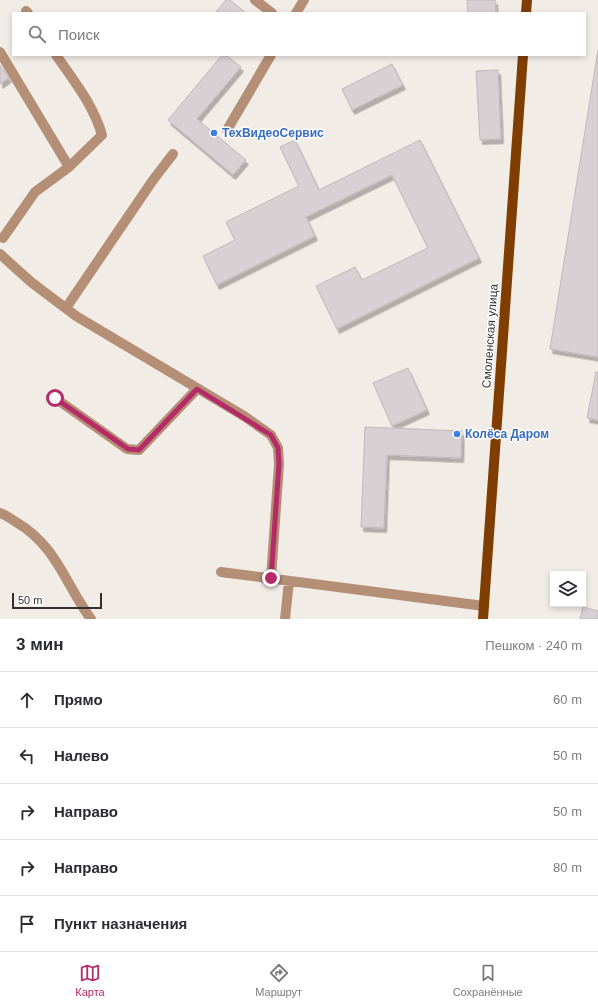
<!DOCTYPE html>
<html lang="ru">
<meta charset="utf-8">
<style>
:root{--surface:#fff;--page:#f7f7f7;--text:#2b2b33;--muted:#7c7c81;--line:#e1e1e2;--accent:#b52b67}
body{margin:0;font-family:Arial,sans-serif;background:var(--page);color:var(--text)}
.controls{position:absolute;right:12px;bottom:12px;display:grid;overflow:hidden;border-radius:0px;box-shadow:0 2px 6px #0003}
.controls button{width:36px;height:36px;display:grid;place-items:center;padding:0;border:0;border-bottom:1px solid var(--line);background:var(--surface);color:var(--text);font:20px sans-serif}
.scale{position:absolute;left:12px;bottom:10px;width:90px;box-sizing:border-box;padding-left:4px;border:2px solid #33312f;border-top:0;font-size:11px;line-height:14px;white-space:nowrap;color:#33312f;-webkit-text-stroke:3px #fff;paint-order:stroke}
.stop{position:absolute;width:12px;height:12px;margin:-9px;border:3px solid #b52b67;border-radius:50%;background:#fff}
.stop.end{background:#b52b67;border-color:#fff;box-shadow:0 1px 4px #0008}
.list{margin:0;padding:0;list-style:none}
h2{display:flex;justify-content:space-between;align-items:center;height:52px;margin:0;padding:0 16px;font-size:17px}
h2 small{font-size:13px;font-weight:400;color:var(--muted)}
.list li{display:grid;grid-template-columns:26px 1fr auto;gap:12px;align-items:center;box-sizing:border-box;height:56px;padding:0 16px;border-top:1px solid var(--line)}
.list b{display:block;font-size:15px;white-space:nowrap}
.list em{font-size:13px;font-style:normal;color:var(--muted)}
.icon{flex:none;width:22px;height:22px;fill:none;stroke:currentColor;stroke-width:2;stroke-linecap:round;stroke-linejoin:round}
.map{position:relative;flex:none;width:598px;height:619px;overflow:hidden}
.search{position:absolute;background:var(--surface);box-shadow:0 2px 6px #0003;left:12px;right:12px;top:12px;height:44px;display:flex;align-items:center;gap:10px;box-sizing:border-box;padding:0 14px;border-radius:0px;color:var(--muted);font-size:15px}
.sheet{height:332px;background:var(--surface)}
nav{display:flex;justify-content:space-around;align-items:center;box-sizing:border-box;height:56px;border-top:1px solid var(--line);background:var(--surface);font-size:11px;color:var(--muted)}
nav a{display:grid;justify-items:center;gap:2px}
nav .on{color:var(--accent)}
.map>svg:first-child{display:block}
</style>
<div class="map">
<svg width="598" height="619" viewBox="0 0 598 619">
<defs>
<filter id="shadow"><feDropShadow dx="2.5" dy="4.5" stdDeviation="0" flood-color="#0004"/></filter>
</defs>
<rect width="100%" height="100%" fill="#f2ece7"/>
<path fill="#d8d1d4" stroke="#bfb8bb" filter="url(#shadow)" d="M226 0H230L246 13H218L216 12Z
M467 0H495L496 13H468Z
M598 50V357L550 349Z
M222 55H226L241 67 197 119 246 160 233 175 168 120Z
M392 64 403 85 352 110 342 89Z
M0 65 9 78 0 84Z
M498 70 501 139 480 140 476 71Z
M295 140 319 190 420 140 479 258 337 329 316 286 355 267 362 280 428 248 392 175 306 217 315 236 217 285 203 256 235 240 226 222 299 186 280 147Z
M408 368 427 410 392 426 373 383Z
M596 372H598V420L587 418Z
M365 427 462 431 461 458 387 455 384 528 361 527Z
M583 607 598 611V619H580Z"/>
<g fill="none" stroke-linecap="round" stroke-linejoin="round">
<path stroke="#b58e76" stroke-width="10" d="M255 0 272 13
M26 11 28 13
M296 13 304 0
M0 52 69 167
M227 130 271 55
M3 238 35 192 69 167 102 135C93 104 74 81 56 55
M0 254 31 282 76 316 244 416 271 435 278 448 279 464 271 578
M66 308 153 180 173 154
M55 398 127 449 139 450 197 389
M0 513C6 515 11 519 16 522 57 546 65 584 91 619
M221 572 484 606
M285 619 289 581"/>
<path stroke="#7f3e00" stroke-width="10" d="M526 13 527 0
M483 619 523 55"/>
</g>
<g fill="none" stroke-linecap="round" stroke-linejoin="round">
<path stroke="#b52b67" stroke-width="5" d="M55 398 128 449 139 450 197 389 271 435 278 448 279 464 271 578"/>
</g>
<g fill="#3f7fe0" stroke="#fff" stroke-width="1.5">
<circle cx="214" cy="133" r="4"/>
<circle cx="457" cy="434" r="4"/>
</g>
<g text-anchor="middle" dominant-baseline="central" stroke-width="3" stroke-linejoin="round" paint-order="stroke">
<g font-size="12" font-weight="bold" fill="#366cbe" stroke="#fff" text-anchor="start">
<text x="222" y="133">ТехВидеоСервис</text>
<text x="465" y="434">Колёса Даром</text>
</g>
<g font-size="12" fill="#33312f" stroke="#fff">
<text transform="translate(490 336) rotate(-86)">Смоленская улица</text>
</g>
</g>
</svg>
<div class="controls">
<button><svg class="icon" aria-label="layers" viewBox="0 0 24 24"><path d="M12 4l9 5-9 5-9-5zM3 14l9 5 9-5"/></svg></button>
</div>
<div class="scale">50 m</div>
<div class="stop" style="left:55px;top:398px"></div>
<div class="stop end" style="left:271px;top:578px"></div>
<div class="search"><svg class="icon" aria-label="search" viewBox="0 0 24 24"><circle cx="10" cy="10" r="6"/><path d="M15 15l6 6"/></svg>Поиск</div>
</div>
<section class="sheet">
<h2>3 мин<small>Пешком · 240 m</small></h2>
<ul class="list">
<li><svg class="icon" aria-label="ahead" viewBox="0 0 24 24"><path d="M12 20V5M6 11l6-6 6 6"/></svg><div><b>Прямо</b></div><em>60 m</em></li>
<li><svg class="icon" aria-label="left" viewBox="0 0 24 24"><path d="M17 20v-9H6M10 6l-5 5 5 5"/></svg><div><b>Налево</b></div><em>50 m</em></li>
<li><svg class="icon" aria-label="right" viewBox="0 0 24 24"><path d="M7 20v-9h11M14 6l5 5-5 5"/></svg><div><b>Направо</b></div><em>50 m</em></li>
<li><svg class="icon" aria-label="right" viewBox="0 0 24 24"><path d="M7 20v-9h11M14 6l5 5-5 5"/></svg><div><b>Направо</b></div><em>80 m</em></li>
<li><svg class="icon" aria-label="arrive" viewBox="0 0 24 24"><path d="M6 21V4h12l-3 4 3 4H6"/></svg><div><b>Пункт назначения</b></div></li>
</ul>
</section>
<nav>
<a class="on"><svg class="icon" aria-label="map" viewBox="0 0 24 24"><path d="M3 6l6-2 6 2 6-2v14l-6 2-6-2-6 2zM9 4v14M15 6v14"/></svg>Карта</a>
<a><svg class="icon" aria-label="directions" viewBox="0 0 24 24"><path d="M12 3l9 9-9 9-9-9zM9 14v-3h6M13 9l2 2-2 2"/></svg>Маршрут</a>
<a><svg class="icon" aria-label="saved" viewBox="0 0 24 24"><path d="M7 4h10v16l-5-4-5 4z"/></svg>Сохранённые</a>
</nav>
